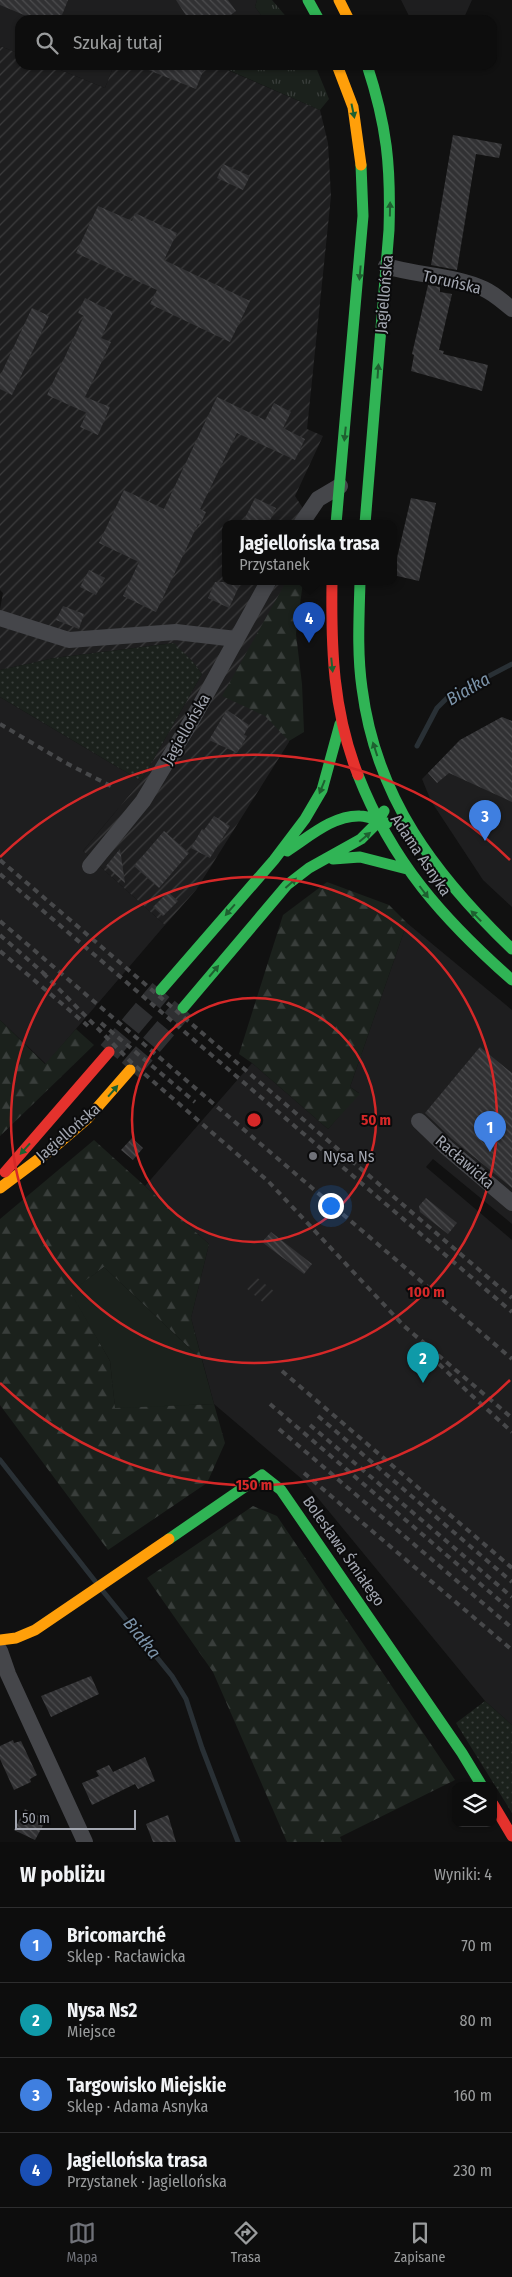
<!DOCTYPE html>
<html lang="pl">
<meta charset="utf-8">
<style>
:root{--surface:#0d0d0d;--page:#1b1b1b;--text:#f1f3f6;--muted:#9a9c9d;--line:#2d2d2e;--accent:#707279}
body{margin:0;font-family:"Fira Sans Condensed",sans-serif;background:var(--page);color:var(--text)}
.controls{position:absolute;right:15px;bottom:15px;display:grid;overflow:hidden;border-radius:10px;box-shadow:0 1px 4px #0004}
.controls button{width:45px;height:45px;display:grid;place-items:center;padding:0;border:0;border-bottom:1px solid var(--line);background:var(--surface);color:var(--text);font:25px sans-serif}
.scale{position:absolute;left:15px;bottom:12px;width:121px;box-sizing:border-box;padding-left:5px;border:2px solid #a3a7b1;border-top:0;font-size:14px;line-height:18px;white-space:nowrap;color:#a3a7b1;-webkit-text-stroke:4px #0b0b0c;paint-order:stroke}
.you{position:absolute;left:330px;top:1205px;width:18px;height:18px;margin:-12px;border:4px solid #fff;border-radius:50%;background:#1a73e8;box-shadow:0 0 0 8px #1a73e833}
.badge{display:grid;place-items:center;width:32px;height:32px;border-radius:50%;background:var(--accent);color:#fff;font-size:16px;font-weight:700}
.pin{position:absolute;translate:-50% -41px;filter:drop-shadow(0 1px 2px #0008)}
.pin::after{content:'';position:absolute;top:26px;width:18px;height:15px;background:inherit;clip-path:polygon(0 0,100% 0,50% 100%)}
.popup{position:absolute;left:222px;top:520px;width:175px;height:65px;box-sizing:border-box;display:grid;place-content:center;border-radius:10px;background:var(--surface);filter:drop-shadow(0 1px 4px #0005);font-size:16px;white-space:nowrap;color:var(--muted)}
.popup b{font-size:19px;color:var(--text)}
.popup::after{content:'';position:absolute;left:50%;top:100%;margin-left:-10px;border:10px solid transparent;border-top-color:var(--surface)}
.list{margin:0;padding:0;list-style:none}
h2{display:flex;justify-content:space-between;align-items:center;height:65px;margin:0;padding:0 20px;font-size:21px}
h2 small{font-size:16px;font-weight:400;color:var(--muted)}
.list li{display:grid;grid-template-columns:32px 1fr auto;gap:15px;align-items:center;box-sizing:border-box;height:75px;padding:0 20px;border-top:1px solid var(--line)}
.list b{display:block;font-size:19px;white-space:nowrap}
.list p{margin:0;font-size:16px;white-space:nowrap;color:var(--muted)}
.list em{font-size:16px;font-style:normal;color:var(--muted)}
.icon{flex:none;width:28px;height:28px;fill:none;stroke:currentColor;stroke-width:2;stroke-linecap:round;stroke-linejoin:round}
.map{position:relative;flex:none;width:512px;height:1842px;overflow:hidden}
.search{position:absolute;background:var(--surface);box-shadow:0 1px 4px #0004;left:15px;right:15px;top:15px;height:55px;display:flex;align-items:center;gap:12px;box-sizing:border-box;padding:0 18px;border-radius:15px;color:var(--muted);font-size:19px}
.sheet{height:365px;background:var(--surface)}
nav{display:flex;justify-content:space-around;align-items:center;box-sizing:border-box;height:70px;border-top:1px solid var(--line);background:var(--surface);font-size:14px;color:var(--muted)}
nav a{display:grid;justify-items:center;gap:2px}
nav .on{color:var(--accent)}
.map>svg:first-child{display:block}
</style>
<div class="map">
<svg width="512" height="1842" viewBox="0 0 512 1842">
<defs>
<pattern id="industrial-furrows" width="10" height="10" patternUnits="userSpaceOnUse" patternTransform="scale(1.25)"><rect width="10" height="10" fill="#1e1e1f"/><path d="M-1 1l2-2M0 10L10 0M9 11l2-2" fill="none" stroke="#3c3c3d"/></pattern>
<pattern id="grass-tufts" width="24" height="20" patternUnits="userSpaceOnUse" patternTransform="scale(1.25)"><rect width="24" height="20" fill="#1b211c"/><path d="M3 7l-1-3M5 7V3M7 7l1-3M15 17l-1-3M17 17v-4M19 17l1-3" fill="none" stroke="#393e3b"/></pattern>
<pattern id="forest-firs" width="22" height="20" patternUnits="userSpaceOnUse" patternTransform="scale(1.25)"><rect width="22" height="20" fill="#1b211c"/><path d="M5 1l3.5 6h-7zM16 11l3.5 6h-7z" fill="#393e3b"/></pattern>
<pattern id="park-dots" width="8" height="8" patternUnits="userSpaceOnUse" patternTransform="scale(1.25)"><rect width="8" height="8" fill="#1b211c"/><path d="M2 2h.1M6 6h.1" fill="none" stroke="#393e3b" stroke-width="1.8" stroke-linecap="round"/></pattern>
<pattern id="building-back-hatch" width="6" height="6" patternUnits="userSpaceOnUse" patternTransform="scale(1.25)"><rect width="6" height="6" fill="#313133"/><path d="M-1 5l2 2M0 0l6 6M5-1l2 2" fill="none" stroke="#4c4c4e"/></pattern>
</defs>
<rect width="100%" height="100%" fill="#111"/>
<path fill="#1e1e1f" d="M0 0H257L255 7 265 20H20V54L0 46Z
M401 0H472L463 20H411Z
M48 65H114L105 88Z
M0 697 141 781 83 851 165 925 46 1064 0 1020Z
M502 717 512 721V907L483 880 431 801 422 779 460 740Z
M407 923 512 1010V1224L433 1159 426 1167 512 1240V1725L485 1701 303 1480 214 1404 191 1318 209 1244 145 1186 252 1063 328 1129 359 1093 350 1087Z"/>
<path fill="url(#industrial-furrows)" d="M0 46 20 54V65H48L105 88 114 65H216L320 110 328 143 331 196 307 429 323 436 295 496 313 524H225V582H299L290 618 289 742 196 890 165 925 83 851 141 781 202 674 193 662 173 643 54 658 0 670V609L3 593 0 590Z
M255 1276 275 1292 265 1304 246 1288Z"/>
<path fill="url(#grass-tufts)" d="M257 0H272L289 20H265L255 7Z
M232 65H315L329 99 320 110 226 69Z"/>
<path fill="url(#forest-firs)" d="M286 582H303L296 634 302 684 304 732 289 741 265 716 222 696Z
M327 882 389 905 407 923 350 1087 360 1094 328 1129 252 1063 239 1054 283 915Z
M0 1020 45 1064 76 1029 94 1045 0 1136Z
M94 1140 209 1244 191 1318 202 1360 104 1267 71 1292 110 1361 115 1407 214 1404 225 1443 207 1483 108 1550 0 1405V1219Z
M253 1506 277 1516 455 1780 340 1837 342 1842H287L213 1672 147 1578Z"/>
<path fill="url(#park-dots)" d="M174 643 193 662 202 674 141 781 0 697V670L54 658Z
M485 1701 512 1725V1813L456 1723Z"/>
<path fill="#1b211c" d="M104 1267 202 1360 214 1404 115 1408 110 1361 70 1292Z"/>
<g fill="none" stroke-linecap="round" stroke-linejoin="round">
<path stroke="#293035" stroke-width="5" d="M417 746 437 708 447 698 512 664
M0 1460 95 1581
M102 1590 172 1676 186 1699 202 1748 238 1842"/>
</g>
<path fill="url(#building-back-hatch)" d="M0 0H68L60 20H36L0 5Z
M176 0H228L236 11 224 20H189Z
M136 65H196L204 68 196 89Z
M453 135 502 144 499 158 476 154 457 270 431 265Z
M223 164 250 176 243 190 217 178Z
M98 206 132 221 135 213 177 233 164 260 250 301 230 342 150 304 157 290 76 253Z
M428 285 440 287V292L452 294 439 350 444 351 443 354 488 365 482 391 411 371 414 355 412 354Z
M85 298 113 312 101 338 111 342 85 397 110 407 98 435 80 427 87 413 47 395 84 316 78 313Z
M32 308 49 316 12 395 0 389V376Z
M217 397 265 420 274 403 291 412 283 428 305 439 295 460 237 433 200 509 206 512 200 525 198 524 156 612 123 596 139 562 99 543 124 490 164 509Z
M255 498 276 508 268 524H242Z
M411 498 436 503 419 581 393 575Z
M89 570 105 578 96 595 80 587Z
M215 582H241L229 608 208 598Z
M63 606 84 614 79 629 56 620Z
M227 710 249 725 244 735 247 736 237 753 209 740Z
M502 717 512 721V802L449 773 437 783 428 773 460 740Z
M214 816 230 826 210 858 191 848 202 829 204 830Z
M164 831 189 853 159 888 134 866Z
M120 849 125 883 106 866Z
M168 892 178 901 163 916 153 907Z
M480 1047 512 1073V1188L452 1139 425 1113Z
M132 1138 143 1148 133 1160 121 1150Z
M426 1198 457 1223 448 1234 420 1212 419 1206Z
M271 1232 312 1264 304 1274 262 1242Z
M91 1676 99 1694 51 1717 41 1696Z
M13 1740 14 1743 21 1741 37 1775 30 1779 31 1782 14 1790 0 1759V1746Z
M145 1757 155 1781 138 1789 135 1784 92 1805 82 1783 99 1776 96 1771 109 1765 113 1772Z
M25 1809 46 1820 35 1840 14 1830Z
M168 1815 176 1842H153L146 1824Z"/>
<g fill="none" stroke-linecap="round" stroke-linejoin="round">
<path stroke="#2e2f31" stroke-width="22" stroke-dasharray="22 11" stroke-linecap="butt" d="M109 1052 161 990
M130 1070 183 1008"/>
<path stroke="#45464a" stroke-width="16" d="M386 266C418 276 454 275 484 289 495 294 503 302 512 309
M301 524 318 499 340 486
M0 618 69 640 176 632 236 639
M90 866 143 801 192 720 268 582
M419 1121 447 1148 512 1203
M0 1651 8 1674 85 1842"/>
<path stroke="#30b455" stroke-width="11" d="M308 0 319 20
M336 524 363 216 361 165
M365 524 389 230C391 166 387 126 367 65
M360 582C359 618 357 653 362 688 376 798 435 875 512 949
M358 775C392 862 443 919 512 980
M287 851C309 837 333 815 360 816 369 816 378 821 387 823
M333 859 360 857 407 869
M161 990 274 860 305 819 322 790 340 724
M183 1008 287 885 309 868 361 839 377 823 384 811
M169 1539 262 1475 281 1490 462 1753 482 1786"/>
<path stroke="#ff9f0a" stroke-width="11" d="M339 0 349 20
M337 65 353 107 361 165
M0 1188 52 1149 88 1118 130 1070
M0 1640 16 1638 35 1630 169 1539"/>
<path stroke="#e5322d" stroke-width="11" d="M332 582C331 649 333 711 358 775
M5 1172 109 1052
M493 1804 512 1836"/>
<path stroke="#47484a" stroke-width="4" stroke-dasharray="6 5" stroke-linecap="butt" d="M0 724 66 763 111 786
M0 860 512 1298
M0 874 512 1312
M0 921 512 1359
M0 935 48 977
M0 951 88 1026
M43 973 132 1063 268 1181 404 1326 512 1418
M101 1023 195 1102
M439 1364 469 1393 512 1432
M282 1371 512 1568
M270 1404 512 1611
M318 1416 512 1582
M310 1425 512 1597
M279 1429 512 1628
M304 1473 512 1650"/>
</g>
<defs><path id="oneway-solid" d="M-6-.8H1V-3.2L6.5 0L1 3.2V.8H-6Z" transform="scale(1.25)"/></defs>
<g fill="#1e6030">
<use href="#oneway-solid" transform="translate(353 111) rotate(78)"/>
<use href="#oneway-solid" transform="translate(390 209) rotate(-89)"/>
<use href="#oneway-solid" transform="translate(360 273) rotate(95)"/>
<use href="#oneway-solid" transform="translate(378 371) rotate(-86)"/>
<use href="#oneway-solid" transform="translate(345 434) rotate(96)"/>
<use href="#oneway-solid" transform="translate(332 665) rotate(84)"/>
<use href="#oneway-solid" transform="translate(375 749) rotate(-108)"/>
<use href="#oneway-solid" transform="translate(322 787) rotate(112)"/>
<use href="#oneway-solid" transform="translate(365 837) rotate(-40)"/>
<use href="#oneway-solid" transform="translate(291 883) rotate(-42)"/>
<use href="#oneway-solid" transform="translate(424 892) rotate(53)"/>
<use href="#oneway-solid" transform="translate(230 910) rotate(131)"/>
<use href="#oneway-solid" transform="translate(476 916) rotate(-134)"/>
<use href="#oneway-solid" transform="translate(214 971) rotate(-50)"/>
<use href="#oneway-solid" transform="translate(113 1091) rotate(-49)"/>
<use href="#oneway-solid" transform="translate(25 1149) rotate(132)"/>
</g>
<g fill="none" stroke="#d62828" stroke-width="2.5">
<circle cx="254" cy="1120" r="122"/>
<circle cx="254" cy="1120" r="243"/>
<path d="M510 1380A365 365 0 0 1 0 1383M0 857A365 365 0 0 1 510 860"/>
</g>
<circle fill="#707279" stroke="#0b0b0c" stroke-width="2" cx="313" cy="1156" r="5"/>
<g text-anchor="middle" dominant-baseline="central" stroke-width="4" stroke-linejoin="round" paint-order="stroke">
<g font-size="16" fill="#a3a7b1" stroke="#0b0b0c">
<text transform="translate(452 282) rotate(13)">Toruńska</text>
<text transform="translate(384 294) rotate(-85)">Jagiellońska</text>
<text transform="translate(186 729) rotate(-60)">Jagiellońska</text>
<text transform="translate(421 855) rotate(56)">Adama Asnyka</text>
<text transform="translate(68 1132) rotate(-41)">Jagiellońska</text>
<text transform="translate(465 1162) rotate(41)">Racławicka</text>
<text transform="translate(344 1551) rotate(55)">Bolesława Śmiałego</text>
</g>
<g font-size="16" fill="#a3a7b1" stroke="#0b0b0c" text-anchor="start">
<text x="323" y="1156">Nysa Ns</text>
</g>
<g font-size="18" font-style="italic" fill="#7c94aa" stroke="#0b0b0c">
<text transform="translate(468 689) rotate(-30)">Białka</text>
<text transform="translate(142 1638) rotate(51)">Białka</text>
</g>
</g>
<circle cx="254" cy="1120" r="8" fill="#d62828" stroke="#0b0b0c" stroke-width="2.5"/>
<g font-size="15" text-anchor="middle" font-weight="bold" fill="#d62828" stroke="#0b0b0c" stroke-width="4" stroke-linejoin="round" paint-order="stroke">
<text x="376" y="1125">50 m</text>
<text x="426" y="1297">100 m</text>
<text x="254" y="1490">150 m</text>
</g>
</svg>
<div class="controls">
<button><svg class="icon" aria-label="layers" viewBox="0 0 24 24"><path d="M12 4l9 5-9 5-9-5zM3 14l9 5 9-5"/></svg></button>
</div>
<div class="scale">50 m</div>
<div class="you"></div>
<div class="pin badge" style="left:490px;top:1152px;background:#3f7fe0">1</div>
<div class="pin badge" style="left:423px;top:1383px;background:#0f9aa8">2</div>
<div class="pin badge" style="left:485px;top:841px;background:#3f7fe0">3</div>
<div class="pin badge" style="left:309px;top:643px;background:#1a4fb4">4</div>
<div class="popup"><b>Jagiellońska trasa</b>Przystanek</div>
<div class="search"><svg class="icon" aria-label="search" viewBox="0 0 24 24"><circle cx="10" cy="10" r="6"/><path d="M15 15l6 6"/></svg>Szukaj tutaj</div>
</div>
<section class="sheet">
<h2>W pobliżu<small>Wyniki: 4</small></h2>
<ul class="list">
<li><span class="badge" style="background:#3f7fe0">1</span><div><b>Bricomarché</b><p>Sklep · Racławicka</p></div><em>70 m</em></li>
<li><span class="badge" style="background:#0f9aa8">2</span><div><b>Nysa Ns2</b><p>Miejsce</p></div><em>80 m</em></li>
<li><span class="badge" style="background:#3f7fe0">3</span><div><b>Targowisko Miejskie</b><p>Sklep · Adama Asnyka</p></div><em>160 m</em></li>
<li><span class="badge" style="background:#1a4fb4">4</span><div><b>Jagiellońska trasa</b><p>Przystanek · Jagiellońska</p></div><em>230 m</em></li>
</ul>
</section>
<nav>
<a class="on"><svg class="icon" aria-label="map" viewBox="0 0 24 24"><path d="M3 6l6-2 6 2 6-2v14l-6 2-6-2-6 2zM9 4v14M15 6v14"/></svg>Mapa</a>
<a><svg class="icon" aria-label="directions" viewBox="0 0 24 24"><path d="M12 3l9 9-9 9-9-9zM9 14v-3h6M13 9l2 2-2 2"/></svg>Trasa</a>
<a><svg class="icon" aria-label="saved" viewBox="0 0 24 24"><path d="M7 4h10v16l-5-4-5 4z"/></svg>Zapisane</a>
</nav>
